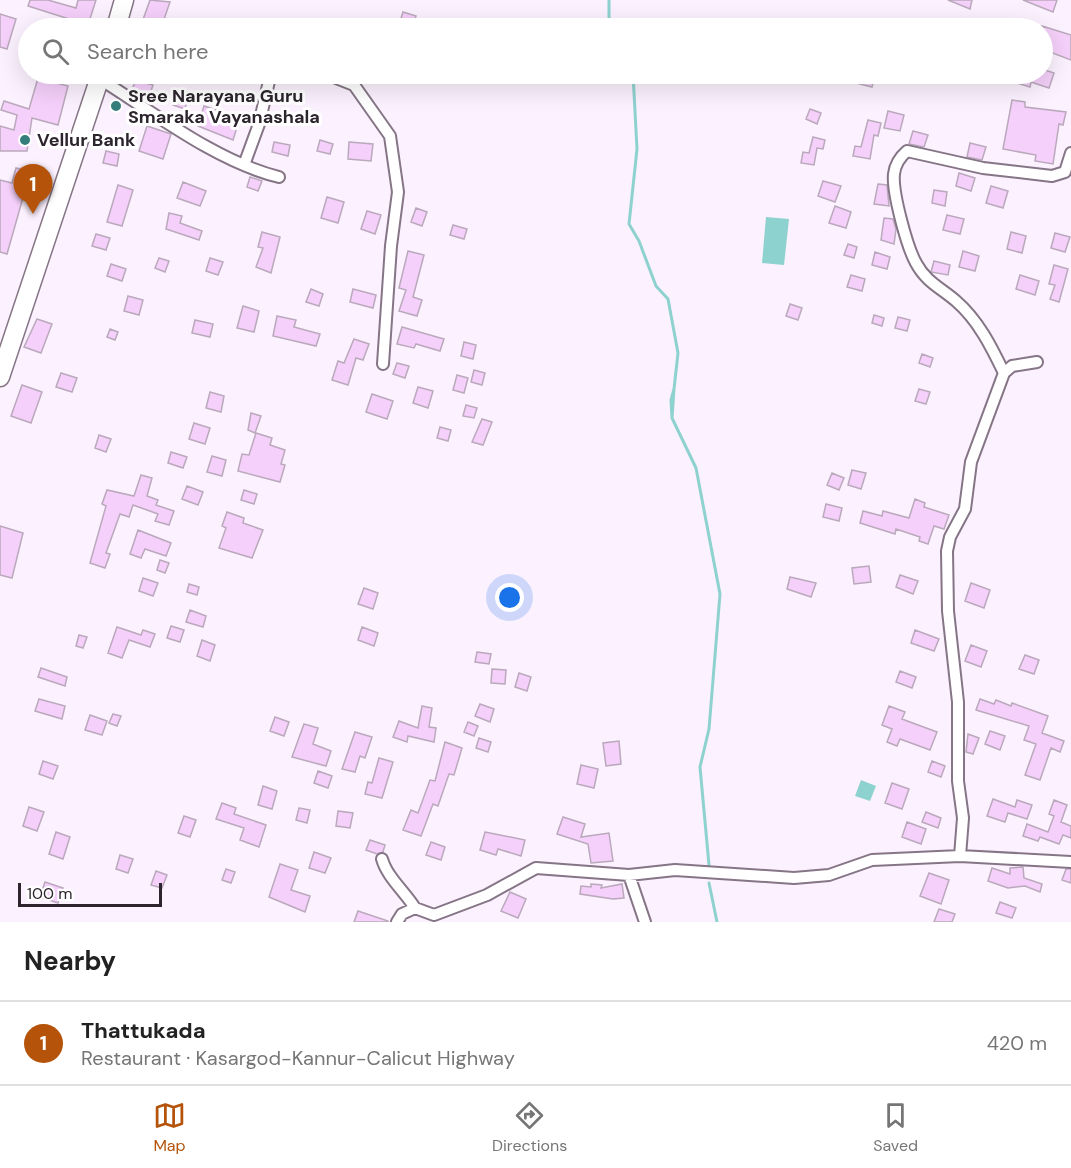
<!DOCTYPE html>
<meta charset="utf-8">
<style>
:root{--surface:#fff;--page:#f6f6f6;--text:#222;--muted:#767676;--line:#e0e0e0;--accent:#b45309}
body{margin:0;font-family:"DM Sans",sans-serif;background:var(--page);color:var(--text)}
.scale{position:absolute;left:18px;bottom:15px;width:144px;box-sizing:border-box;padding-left:6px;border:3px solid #2c252d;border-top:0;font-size:16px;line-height:21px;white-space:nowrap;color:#2c252d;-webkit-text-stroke:4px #fff;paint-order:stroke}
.you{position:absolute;left:510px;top:598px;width:21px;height:21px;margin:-15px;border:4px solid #fff;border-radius:50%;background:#1a73e8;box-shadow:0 0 0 9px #1a73e833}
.badge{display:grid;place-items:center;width:39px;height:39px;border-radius:50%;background:var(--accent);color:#fff;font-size:20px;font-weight:700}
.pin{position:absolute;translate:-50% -50px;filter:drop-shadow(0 2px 3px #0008)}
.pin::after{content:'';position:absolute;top:32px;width:21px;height:18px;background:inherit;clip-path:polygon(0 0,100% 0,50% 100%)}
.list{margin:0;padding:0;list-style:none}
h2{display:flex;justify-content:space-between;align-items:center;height:78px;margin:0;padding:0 24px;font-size:26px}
h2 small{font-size:20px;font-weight:400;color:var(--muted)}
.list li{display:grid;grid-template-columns:39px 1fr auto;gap:18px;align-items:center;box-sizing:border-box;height:84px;padding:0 24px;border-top:2px solid var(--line)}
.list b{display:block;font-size:22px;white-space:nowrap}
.list p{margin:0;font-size:20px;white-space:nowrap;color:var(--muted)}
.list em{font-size:20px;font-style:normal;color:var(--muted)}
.icon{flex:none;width:33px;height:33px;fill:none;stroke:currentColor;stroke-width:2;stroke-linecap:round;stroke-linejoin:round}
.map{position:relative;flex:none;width:1071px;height:922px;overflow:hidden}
.search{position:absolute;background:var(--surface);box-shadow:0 6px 24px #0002;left:18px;right:18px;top:18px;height:66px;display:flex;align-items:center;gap:15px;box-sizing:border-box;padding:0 21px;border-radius:33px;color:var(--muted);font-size:22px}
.sheet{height:162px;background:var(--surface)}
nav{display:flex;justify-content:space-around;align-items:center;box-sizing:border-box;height:84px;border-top:2px solid var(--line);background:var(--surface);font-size:16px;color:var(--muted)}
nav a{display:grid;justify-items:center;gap:3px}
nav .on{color:var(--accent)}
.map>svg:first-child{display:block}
</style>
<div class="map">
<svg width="1071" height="922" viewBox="0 0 1071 922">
<rect width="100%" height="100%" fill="#fcf1fe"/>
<path fill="#8ed2cf" d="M766 217 789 219 784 265 762 263Z
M861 780 876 786 870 801 855 796Z"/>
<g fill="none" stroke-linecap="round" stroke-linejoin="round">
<path stroke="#8ed2cf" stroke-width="3" d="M609 0V28
M633 74 637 149 629 224 639 241 656 286 668 299 678 353 674 389
M672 418 674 389 671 400 672 418 696 468 720 594 709 729 700 767 709 865
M709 883 717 922"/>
</g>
<path fill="#f5d0fa" stroke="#baa9bc" stroke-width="1.5" d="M30 0H48L76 8 78 0H96L88 25 28 6Z
M150 0 170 2 161 28H140Z
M948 0H972L970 9Z
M1023 0H1057L1053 12Z
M403 12 416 16 412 28 399 25Z
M0 14 16 19 7 49 0 47Z
M978 21 1004 23V28H977Z
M1042 26 1071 35V60L1042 49Z
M1042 69 1054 73 1049 88 1031 82 1030 87 1017 83 1019 74H1042Z
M137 74H148L145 83 153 85 148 100 132 91Z
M858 74H875L872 87 856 83Z
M916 74H947L945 83 916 77Z
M38 78 68 86 58 125 32 118 27 151H0V126L14 130 17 115 1 110 4 101 29 109Z
M177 93 188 96 185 109 173 105Z
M1012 100 1025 102V107L1066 112 1063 125 1059 124 1053 164 1035 161 1036 155 1003 149Z
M204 106 220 111 218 114 239 121 233 140 198 126Z
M810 109 821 113 817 124 806 119Z
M888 111 904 115 900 131 884 128Z
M868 120 881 123 878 136 874 135 870 159 853 156 855 146 861 147Z
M147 126 171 134 163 159 139 151Z
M913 131 928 135 924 147 909 144Z
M813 137 825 140 823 149 817 148 814 165 801 163 803 152 809 153Z
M320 140 333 144 330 154 317 151Z
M274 142 290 145 288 156 272 152Z
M349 142 373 144 371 161 348 159Z
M970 143 986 147 982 160 967 157Z
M106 151 119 154 117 166 103 163Z
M29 167 49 173 45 185 28 180 7 254 0 252V180L12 183 16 168 28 171Z
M959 173 975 178 971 191 956 186Z
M250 177 262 181 258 191 247 187Z
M823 181 841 186 835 202 818 196Z
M183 182 206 191 200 206 177 198Z
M878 184 887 185 889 206 874 204Z
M118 185 133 190 122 226 107 222Z
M991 186 1008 191 1003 208 986 203Z
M934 190 947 192 945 206 932 203Z
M327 197 344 202 338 223 321 218Z
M835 206 851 212 846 228 829 223Z
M416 208 427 212 422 226 411 222Z
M367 211 381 215 375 234 361 229Z
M169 213 182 216 180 223 202 231 199 240 166 229Z
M947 215 964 219 960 234 943 230Z
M884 218 893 219 896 229 894 244 881 240Z
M453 225 467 229 464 239 450 235Z
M262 232 280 237 271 273 256 267 263 248 258 247Z
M1011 232 1026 236 1022 253 1007 249Z
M1055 233 1070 237 1065 252 1051 248Z
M96 234 110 238 106 250 92 246Z
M848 244 857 247 854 258 844 255Z
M408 251 424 255 413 297 422 300 417 316 399 311 406 290 399 288Z
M963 251 979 256 975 271 959 267Z
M875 252 890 257 887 269 872 265Z
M159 258 169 261 165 272 155 268Z
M210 258 223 262 218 275 206 271Z
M934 261 950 265 948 275 931 272Z
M111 264 126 269 122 281 107 276Z
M1054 265 1068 269 1059 302 1050 299 1055 285 1049 284Z
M851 275 865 279 862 291 847 287Z
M1020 275 1039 281 1035 295 1016 289Z
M311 289 323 294 319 306 306 302Z
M353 289 376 295 373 308 350 302Z
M128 296 143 300 139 315 124 311Z
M790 304 802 308 798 320 786 316Z
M243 306 259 311 254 332 237 328Z
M874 315 884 318 882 326 872 323Z
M277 316 296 320 294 327 320 334 316 346 273 336Z
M898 317 910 320 907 331 895 328Z
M37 319 52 324 41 353 24 347Z
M195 320 213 324 210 337 192 333Z
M402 327 444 339 440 351 416 344 414 348 397 344Z
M110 329 118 332 115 340 107 337Z
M354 339 369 344 363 360 356 358 348 385 332 380 338 361 344 363Z
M464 342 476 345 473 359 461 356Z
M922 354 933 358 930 367 919 363Z
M397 363 409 366 405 378 393 374Z
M474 370 485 373 482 385 471 382Z
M61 373 77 378 72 392 56 387Z
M457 375 468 378 464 393 453 390Z
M22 385 42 392 31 423 11 416Z
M418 387 433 391 428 408 413 403Z
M919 389 930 392 926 404 915 401Z
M210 392 224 396 221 412 206 408Z
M372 394 393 401 387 419 366 412Z
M466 405 477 408 474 418 463 416Z
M251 413 261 416 255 433 248 430Z
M482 419 492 422 483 445 472 442Z
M194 423 210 428 205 444 189 439Z
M440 427 451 430 448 441 437 438Z
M256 433 272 438 270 445 285 450 281 464 285 465 280 482 238 471 242 454 249 455Z
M99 435 111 439 106 452 95 448Z
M171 452 187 457 183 468 168 463Z
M212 456 226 460 222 476 207 472Z
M852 470 866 473 861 489 848 485Z
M832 473 844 478 839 490 827 485Z
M141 475 152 478 147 496 158 500 156 505 174 511 169 525 155 521 158 514 133 505 129 517 120 514 106 553 110 554 105 568 90 563 106 506 102 504 107 490 134 496Z
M187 486 203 492 198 505 182 499Z
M244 490 257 494 254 504 241 500Z
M915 499 925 503 924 507 949 515 944 529 934 526 928 544 919 541 920 537 896 529 895 534 860 523 863 511 882 516 883 511 909 518Z
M826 504 842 508 839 521 823 517Z
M227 512 244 518 243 523 263 530 252 558 219 548 226 528 222 526Z
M0 526 23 533 12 578 0 575Z
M138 530 171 543 166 556 145 549 141 558 130 554Z
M160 560 169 563 165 573 157 570Z
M869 566 871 582 854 584 852 568Z
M900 575 918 581 913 594 896 587Z
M790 577 816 583 811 597 787 589Z
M143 578 158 583 153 596 139 591Z
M971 583 990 590 984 608 965 601Z
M189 584 199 587 197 595 187 592Z
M364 588 378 593 373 609 358 604Z
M190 610 206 616 203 627 186 622Z
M171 626 184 630 180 642 167 638Z
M117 627 141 635 143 630 155 634 150 647 129 640 122 658 108 653Z
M362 627 378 633 374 646 358 640Z
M915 630 939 639 934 651 911 643Z
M79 635 87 637 83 648 76 646Z
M202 640 215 645 210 661 197 656Z
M971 645 987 651 981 667 965 661Z
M477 652 491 654 489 664 475 662Z
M1025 655 1039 660 1034 674 1019 669Z
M41 668 67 677 65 686 38 677Z
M492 669 506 670 505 684 491 683Z
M900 671 916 677 912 688 896 682Z
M519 673 531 677 527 691 515 687Z
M39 699 65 706 62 719 35 711Z
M980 699 994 704 996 700 1011 706 1012 703 1048 716 1042 733 1064 741 1060 752 1051 748 1040 780 1025 775 1036 744 1024 740 1029 726 976 710Z
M480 704 494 709 490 722 475 716Z
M422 706 432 708 429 727 436 728 434 742 408 736 407 742 393 737 399 721 418 728Z
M889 706 905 712 902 719 937 732 930 750 900 739 897 746 887 742 892 729 882 725Z
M113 714 121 716 117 726 109 723Z
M90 715 107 721 102 735 85 730Z
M275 717 289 722 284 736 270 731Z
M468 722 478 726 474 736 464 732Z
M304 724 318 728 313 744 331 751 326 766 292 757Z
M990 731 1005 736 1000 750 985 744Z
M355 732 372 737 365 758 360 756 355 772 342 769Z
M968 734 979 738 973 754 966 752Z
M479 738 491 742 488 752 476 748Z
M619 741 621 764 606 766 603 743Z
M445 742 462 748 454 775 449 774 438 806 433 804 421 836 403 830 411 810 418 813 430 780 435 781Z
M379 758 393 762 382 798 365 794 368 782 372 783Z
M43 761 58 766 53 779 39 774Z
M932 761 945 766 941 777 928 772Z
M581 765 598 769 594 788 577 784Z
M318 771 332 776 328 788 314 783Z
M892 783 909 789 902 809 885 803Z
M263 786 277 791 272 809 258 805Z
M993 799 1015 807 1017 800 1032 805 1027 819 1008 813 1005 822 987 816Z
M1054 800 1067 805 1061 822 1071 826V838L1063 835 1059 844 1040 837 1038 841 1023 836 1027 824 1048 832 1054 816 1049 814Z
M222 803 236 808 234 814 266 825 259 847 240 840 244 828 216 819Z
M29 807 44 812 37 831 23 826Z
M299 808 310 810 307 823 296 820Z
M338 811 353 813 350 828 336 826Z
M926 812 941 818 938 828 922 822Z
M184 816 196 820 190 837 178 833Z
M563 817 585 824 581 837 609 833 613 861 591 863 588 844 557 834Z
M907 822 926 829 921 844 902 837Z
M56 832 70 837 63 859 49 854Z
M485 832 525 840 521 856 498 849 496 855 480 850Z
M370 840 385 845 383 852 377 854 366 850Z
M431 842 445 847 441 860 426 855Z
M314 852 331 858 325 873 309 868Z
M120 855 133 859 128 873 116 869Z
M280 864 298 870 291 890 310 896 305 912 269 897Z
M1023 867 1024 878 1042 884 1040 892 1025 886 1008 888 988 881 992 868 1010 874V868Z
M226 869 235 872 231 883 222 880Z
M1066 869H1071V883L1062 880Z
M156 871 167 875 162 888 151 885Z
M929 873 949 880 941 904 920 896Z
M45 882 63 888 58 903 40 897Z
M591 884 602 885 601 888 622 884 624 898 613 899 580 894 581 886 591 887Z
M510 892 526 899 518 918 501 911Z
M1000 902 1016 908 1012 918 996 913Z
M939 909 955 914 952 922H934Z
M358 911 388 921V922H354Z"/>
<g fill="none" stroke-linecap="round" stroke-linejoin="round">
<defs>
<path id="minor" d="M326 74 354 85 390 136 398 192 391 246 383 364
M100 79C154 113 217 162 279 177
M244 165 259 124 270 77 304 74
M1004 373C991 346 978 320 956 301 941 288 926 282 916 263 907 247 892 192 894 174 895 165 900 157 907 151L983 168 1052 176 1065 172 1071 153
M960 856 963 818 958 781V702L948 611 947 551 950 537 965 509 971 462 1004 373 1012 366 1037 362
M382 859C387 877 405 892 415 908
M629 875 645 922
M397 922 402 914 415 908 434 915 487 895 536 868 629 875 675 870 794 878 829 875 872 860 960 856 1071 862"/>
<path id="trunk" d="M116 28 124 0
M0 377 101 74"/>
</defs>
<use href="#minor" stroke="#857586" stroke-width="14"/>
<use href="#trunk" stroke="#857586" stroke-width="21"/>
<use href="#minor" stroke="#fff" stroke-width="10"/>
<use href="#trunk" stroke="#fff" stroke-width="18"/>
</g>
<g fill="#367e7c" stroke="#fff" stroke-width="2">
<circle cx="116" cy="106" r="6"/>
<circle cx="25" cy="140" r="6"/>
</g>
<g text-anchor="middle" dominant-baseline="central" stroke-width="6" stroke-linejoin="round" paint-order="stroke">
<g font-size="18" font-weight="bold" fill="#2c252d" stroke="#fff" text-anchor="start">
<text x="128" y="96">Sree Narayana Guru<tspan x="128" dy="21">Smaraka Vayanashala</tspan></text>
<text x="37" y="140">Vellur Bank</text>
</g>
</g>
</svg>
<div class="scale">100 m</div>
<div class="you"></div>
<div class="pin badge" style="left:33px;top:214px">1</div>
<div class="search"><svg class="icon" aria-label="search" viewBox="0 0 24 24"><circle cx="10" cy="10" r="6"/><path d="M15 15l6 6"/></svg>Search here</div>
</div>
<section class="sheet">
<h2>Nearby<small></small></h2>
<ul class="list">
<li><span class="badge">1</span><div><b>Thattukada</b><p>Restaurant · Kasargod-Kannur-Calicut Highway</p></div><em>420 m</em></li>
</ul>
</section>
<nav>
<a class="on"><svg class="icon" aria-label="map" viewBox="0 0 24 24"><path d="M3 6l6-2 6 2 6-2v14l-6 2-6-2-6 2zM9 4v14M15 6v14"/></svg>Map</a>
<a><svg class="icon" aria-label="directions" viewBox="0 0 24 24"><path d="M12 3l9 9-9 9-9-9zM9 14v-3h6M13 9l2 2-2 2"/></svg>Directions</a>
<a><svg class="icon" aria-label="saved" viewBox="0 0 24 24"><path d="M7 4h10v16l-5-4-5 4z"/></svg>Saved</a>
</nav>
